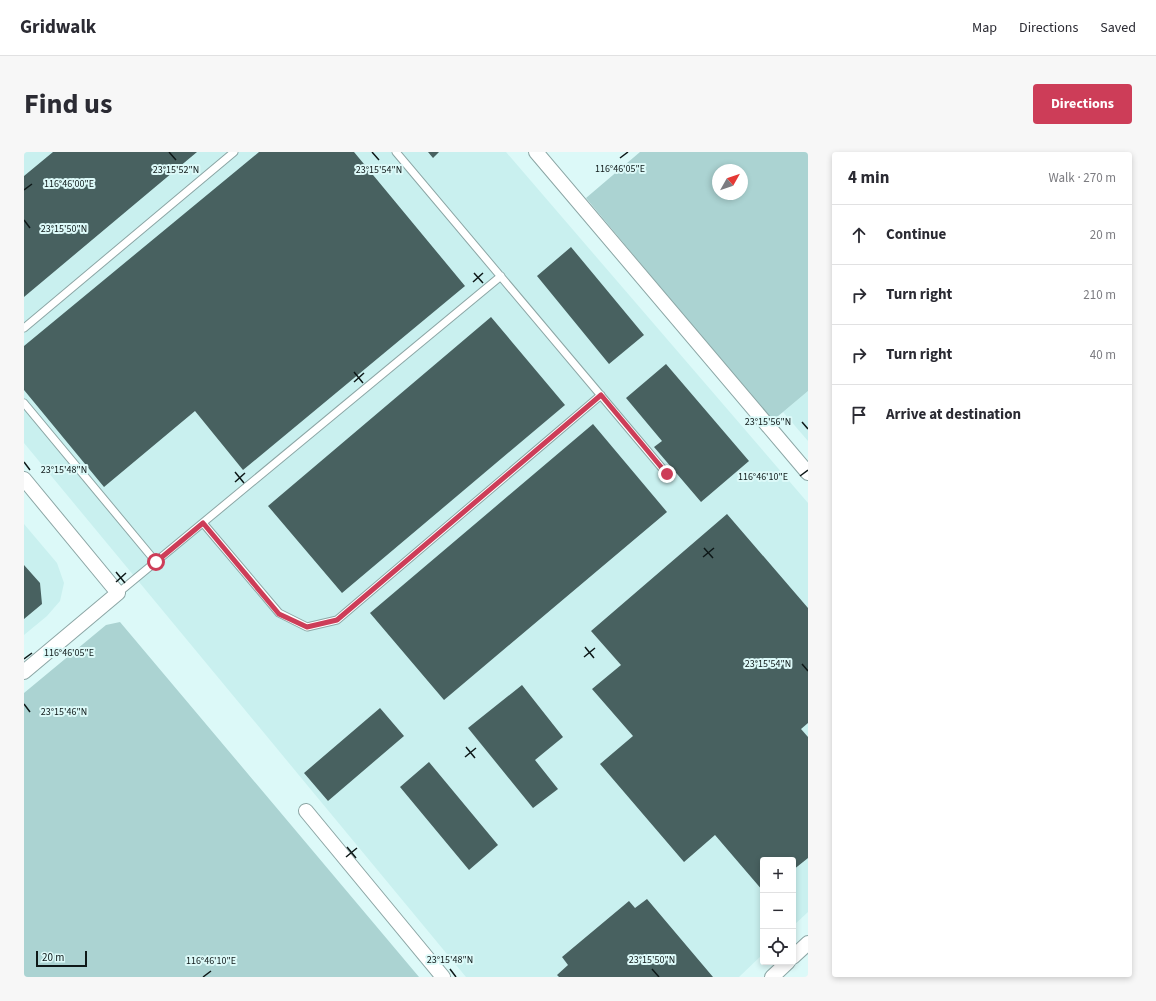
<!DOCTYPE html>
<meta charset="utf-8">
<style>
:root{--surface:#fff;--page:#f7f7f7;--text:#2b2b33;--muted:#7c7c81;--line:#e1e1e2;--accent:#cd3d58}
body{margin:0;font-family:"Source Sans 3",sans-serif;background:var(--page);color:var(--text)}
.controls{position:absolute;right:12px;bottom:12px;display:grid;overflow:hidden;border-radius:4px;box-shadow:0 2px 6px #0003}
.controls button{width:36px;height:36px;display:grid;place-items:center;padding:0;border:0;border-bottom:1px solid var(--line);background:var(--surface);color:var(--text);font:20px sans-serif}
.compass{position:absolute;left:688px;top:12px;width:36px;height:36px;border-radius:50%;background:var(--surface);box-shadow:0 2px 6px #0003;rotate:50deg}
.scale{position:absolute;left:12px;bottom:10px;width:51px;box-sizing:border-box;padding-left:4px;border:2px solid #0e1818;border-top:0;font-size:11px;line-height:14px;white-space:nowrap;color:#0e1818;-webkit-text-stroke:3px #dcf9f8;paint-order:stroke}
.stop{position:absolute;width:12px;height:12px;margin:-9px;border:3px solid #cd3d58;border-radius:50%;background:#fff}
.stop.end{background:#cd3d58;border-color:#fff;box-shadow:0 1px 4px #0008}
.list{margin:0;padding:0;list-style:none}
h2{display:flex;justify-content:space-between;align-items:center;height:52px;margin:0;padding:0 16px;font-size:17px}
h2 small{font-size:13px;font-weight:400;color:var(--muted)}
.list li{display:grid;grid-template-columns:26px 1fr auto;gap:12px;align-items:center;box-sizing:border-box;height:60px;padding:0 16px;border-top:1px solid var(--line)}
.list b{display:block;font-size:15px;white-space:nowrap}
.list em{font-size:13px;font-style:normal;color:var(--muted)}
.icon{flex:none;width:22px;height:22px;fill:none;stroke:currentColor;stroke-width:2;stroke-linecap:round;stroke-linejoin:round}
.map{position:relative;flex:none;width:784px;height:825px;overflow:hidden;border-radius:4px}
header{display:flex;align-items:center;gap:24px;box-sizing:border-box;height:56px;padding:0 20px;background:var(--surface);border-bottom:1px solid var(--line)}
header strong{font-size:19px}
nav{display:flex;gap:22px;margin-inline-start:auto;font-size:14px}
.intro{display:flex;align-items:center;justify-content:space-between;box-sizing:border-box;height:96px;padding:0 24px}
h1{margin:0;font-size:28px}
.button{padding:10px 18px;border-radius:4px;background:var(--accent);color:#fff;font-size:14px;font-weight:700}
main{display:flex;gap:24px;padding:0 24px}
aside{flex:1;background:var(--surface);border-radius:4px;box-shadow:0 2px 6px #0003}
.map>svg:first-child{display:block}
</style>
<header>
<strong>Gridwalk</strong>
<nav><a>Map</a><a>Directions</a><a>Saved</a></nav>
</header>
<div class="intro"><h1>Find us</h1><a class="button">Directions</a></div>
<main>
<div class="map">
<svg width="784" height="825" viewBox="0 0 784 825">
<rect width="100%" height="100%" fill="#dcf9f8"/>
<path fill="#c9f0ef" d="M0 0H482L784 351V760L769 774V708H739V802L715 825H442L0 291Z
M784 239V289L759 260Z
M0 372 33 411 40 431 36 449 23 464 0 483Z"/>
<path fill="#abd3d2" fill-rule="evenodd" d="M616 0H784V239L759 260 748 269 562 46ZM694 18H718V42H694Z
M96 470 395 825H0V541L82 473Z"/>
<path fill="#486160" d="M29 0H173L0 145V24Z
M235 0H330L441 134 219 318 171 259 80 335 0 238V194Z
M404 0H415L409 6Z
M547 95 620 183 585 212 513 124Z
M467 165 541 253 318 441 244 354Z
M642 212 725 309 677 350 630 295 638 289 602 246Z
M569 272 643 360 420 548 346 461Z
M703 362 784 456V571L777 577 784 585V706L769 718V708H739V739L691 683 660 710 576 612 609 584 568 537 597 513 567 479Z
M0 413 16 431 18 452 0 467Z
M498 533 539 585 511 608 534 637 509 656 444 576Z
M356 556 380 584 304 649 280 621Z
M405 610 474 693 445 718 376 635Z
M623 747 689 825H535L533 823 544 813 538 805 605 749 611 756Z"/>
<g fill="none" stroke-linecap="round" stroke-linejoin="round">
<defs>
<path id="service" d="M372 0 643 322
M0 176 210 0
M0 251 132 410
M179 371 255 461 283 475 313 468 577 243
M94 441 477 124"/>
<path id="minor" d="M512 0 784 321
M0 327 94 441 0 520
M282 659 419 825
M769 805 784 791
M748 825 764 810"/>
</defs>
<use href="#service" stroke="#8ca6a5" stroke-width="9"/>
<use href="#minor" stroke="#8ca6a5" stroke-width="16"/>
<use href="#service" stroke="#fff" stroke-width="7"/>
<use href="#minor" stroke="#fff" stroke-width="14"/>
</g>
<g fill="none" stroke-linecap="round" stroke-linejoin="round">
<path stroke="#cd3d58" stroke-width="5" d="M132 410 179 371 255 462 283 475 313 468 577 243 643 322"/>
</g>
<path fill="none" stroke="#0e1818" stroke-width="1.5" d="M145 0 152 8M348 0 355 8M596 6 604 0M0 38 8 32M0 68 6 76M450 121 459 131M449 130 459 121M330 220 339 231M330 230 340 221M778 270 784 277M0 310 6 318M211 320 220 331M776 324 784 318M211 330 221 321M680 396 689 406M679 405 690 396M92 420 101 431M92 430 102 421M561 495 570 506M560 505 571 496M0 507 8 501M778 512 784 519M0 552 6 560M442 595 451 606M441 605 452 596M323 695 332 706M322 705 333 696M426 817 432 825M628 817 635 825M179 825 187 819"/>
<g font-size="10" text-anchor="middle" fill="#0e1818" stroke="#dcf9f8" stroke-width="4" stroke-linejoin="round" paint-order="stroke">
<text x="596" y="20">116°46'05"E</text>
<text x="152" y="21">23°15'52"N</text>
<text x="355" y="21">23°15'54"N</text>
<text x="45" y="35">116°46'00"E</text>
<text x="40" y="80">23°15'50"N</text>
<text x="744" y="273">23°15'56"N</text>
<text x="40" y="321">23°15'48"N</text>
<text x="739" y="328">116°46'10"E</text>
<text x="45" y="504">116°46'05"E</text>
<text x="744" y="515">23°15'54"N</text>
<text x="40" y="563">23°15'46"N</text>
<text x="426" y="811">23°15'48"N</text>
<text x="628" y="811">23°15'50"N</text>
<text x="187" y="812">116°46'10"E</text>
</g>
</svg>
<div class="controls">
<button>+</button>
<button>−</button>
<button><svg class="icon" aria-label="locate" viewBox="0 0 24 24"><circle cx="12" cy="12" r="6"/><path d="M12 2v4M12 18v4M2 12h4M18 12h4"/></svg></button>
</div>
<svg class="compass" viewBox="-18 -18 36 36"><path d="M0-13l5 13h-10z" fill="#e53935"/><path d="M0 13l5-13h-10z" fill="#7c7c81"/></svg>
<div class="scale">20 m</div>
<div class="stop" style="left:132px;top:410px"></div>
<div class="stop end" style="left:643px;top:322px"></div>
</div>
<aside>
<h2>4 min<small>Walk · 270 m</small></h2>
<ul class="list">
<li><svg class="icon" aria-label="ahead" viewBox="0 0 24 24"><path d="M12 20V5M6 11l6-6 6 6"/></svg><div><b>Continue</b></div><em>20 m</em></li>
<li><svg class="icon" aria-label="right" viewBox="0 0 24 24"><path d="M7 20v-9h11M14 6l5 5-5 5"/></svg><div><b>Turn right</b></div><em>210 m</em></li>
<li><svg class="icon" aria-label="right" viewBox="0 0 24 24"><path d="M7 20v-9h11M14 6l5 5-5 5"/></svg><div><b>Turn right</b></div><em>40 m</em></li>
<li><svg class="icon" aria-label="arrive" viewBox="0 0 24 24"><path d="M6 21V4h12l-3 4 3 4H6"/></svg><div><b>Arrive at destination</b></div></li>
</ul>
</aside>
</main>
